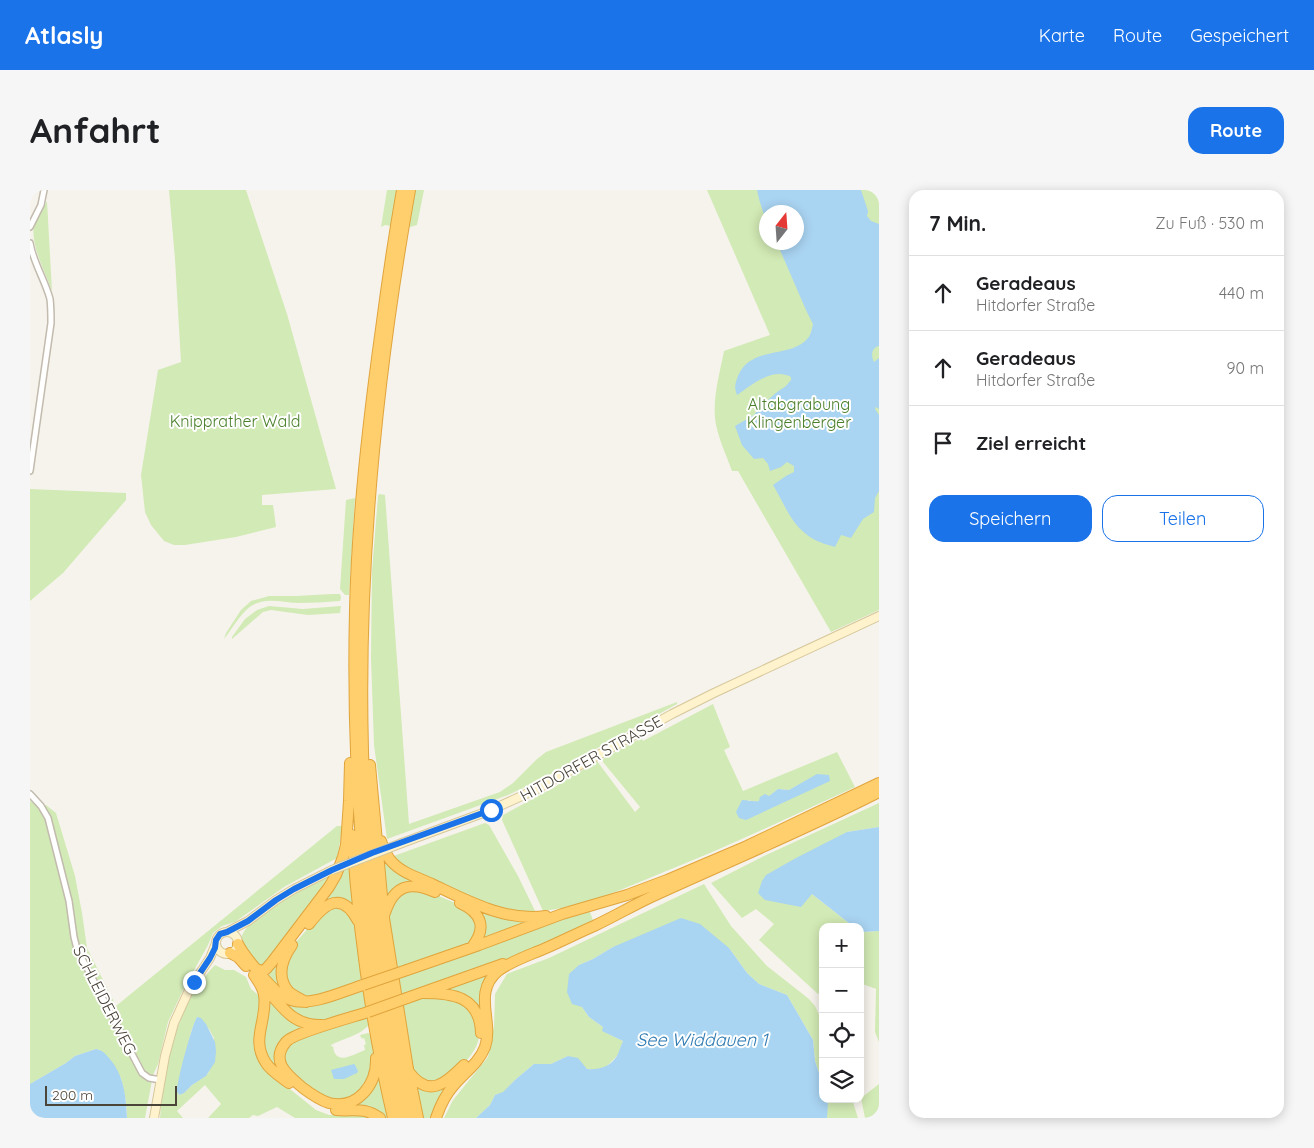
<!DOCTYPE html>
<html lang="de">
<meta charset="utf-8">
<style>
:root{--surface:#fff;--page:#f6f6f6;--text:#202124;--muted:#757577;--line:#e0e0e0;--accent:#1a73e8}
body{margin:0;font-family:Quicksand,sans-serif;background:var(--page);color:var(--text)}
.controls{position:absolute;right:15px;bottom:15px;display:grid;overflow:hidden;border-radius:10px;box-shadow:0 2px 12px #0003}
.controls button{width:45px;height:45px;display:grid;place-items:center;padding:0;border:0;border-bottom:1px solid var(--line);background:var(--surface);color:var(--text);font:25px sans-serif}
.compass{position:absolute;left:729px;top:15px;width:45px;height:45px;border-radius:50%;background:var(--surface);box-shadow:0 2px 12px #0003;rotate:17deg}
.scale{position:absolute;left:15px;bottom:12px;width:132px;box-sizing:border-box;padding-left:5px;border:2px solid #4b4439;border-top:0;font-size:14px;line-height:18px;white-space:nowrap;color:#4b4439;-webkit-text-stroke:4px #fff;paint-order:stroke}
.stop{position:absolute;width:15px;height:15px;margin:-11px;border:4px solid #1a73e8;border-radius:50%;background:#fff}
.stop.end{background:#1a73e8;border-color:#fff;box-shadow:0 1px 5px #0008}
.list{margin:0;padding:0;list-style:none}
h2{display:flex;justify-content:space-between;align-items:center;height:65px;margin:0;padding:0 20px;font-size:21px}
h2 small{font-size:16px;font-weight:400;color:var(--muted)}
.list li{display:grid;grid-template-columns:32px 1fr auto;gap:15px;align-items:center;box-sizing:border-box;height:75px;padding:0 20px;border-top:1px solid var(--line)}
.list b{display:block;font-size:19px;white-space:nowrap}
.list p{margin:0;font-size:16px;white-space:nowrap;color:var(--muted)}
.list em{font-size:16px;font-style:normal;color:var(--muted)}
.actions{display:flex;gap:10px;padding:15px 20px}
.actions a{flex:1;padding:11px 0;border:1px solid var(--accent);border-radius:15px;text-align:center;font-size:18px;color:var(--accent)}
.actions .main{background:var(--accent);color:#fff}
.icon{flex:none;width:28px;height:28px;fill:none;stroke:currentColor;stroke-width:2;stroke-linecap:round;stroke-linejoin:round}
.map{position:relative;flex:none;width:849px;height:928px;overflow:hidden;border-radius:15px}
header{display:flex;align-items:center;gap:30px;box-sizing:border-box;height:70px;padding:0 25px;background:var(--accent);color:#fff}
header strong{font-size:24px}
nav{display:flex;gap:28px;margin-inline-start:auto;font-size:18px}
.intro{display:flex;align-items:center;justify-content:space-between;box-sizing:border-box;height:120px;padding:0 30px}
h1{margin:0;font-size:35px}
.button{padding:12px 22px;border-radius:15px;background:var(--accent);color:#fff;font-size:18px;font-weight:700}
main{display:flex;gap:30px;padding:0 30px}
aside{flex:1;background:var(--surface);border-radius:15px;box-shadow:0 2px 12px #0003}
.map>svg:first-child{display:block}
</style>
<header>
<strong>Atlasly</strong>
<nav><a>Karte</a><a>Route</a><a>Gespeichert</a></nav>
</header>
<div class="intro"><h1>Anfahrt</h1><a class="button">Route</a></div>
<main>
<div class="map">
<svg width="849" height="928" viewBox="0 0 849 928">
<rect width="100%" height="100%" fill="#f6f3ec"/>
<path fill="#d2eab5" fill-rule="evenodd" d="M139 0H216L257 124 306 299 232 305V315H243L246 337 206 347 155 355H144L134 351 121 335 115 322 111 285 128 180 151 172 145 69Z
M357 0H367L361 36 355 35 351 37Z
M384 0H394L387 35 377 38Z
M677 0H849V420L801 442 708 281H702C696 264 687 246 685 228 683 206 690 182 694 161L740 145ZM736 22H766V52H736Z
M17 11 22 101C16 84 0 54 4 36 6 27 13 19 17 11Z
M0 299 96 303V310L33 383 0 411Z
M349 304 355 305 379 634 470 602 483 593 507 569 516 562 647 512V514L506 592 478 605 357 649 344 555 341 468 342 381 348 306Z
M325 308 319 405H315L310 399 316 310Z
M302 404H310L311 408 310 411C296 412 282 413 267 413 252 412 235 407 221 416 209 425 203 438 194 449L196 443 211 420 221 411 239 406H266Z
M239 416 273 419 311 416 310 423 278 425 241 420 233 422 202 449V447L215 429 227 420Z
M683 514 700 557 694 560 713 601 807 562 825 597C760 627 695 658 629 684 591 700 554 716 513 721L472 630 473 625 523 598 567 571 605 622 610 617 573 572V569L611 548 613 551ZM787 584 709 628 719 610C729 615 740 606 748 599L759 600Z
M0 611 10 618 16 615 26 623 45 686 52 723 57 758 86 816 307 636H313L307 668 254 697 205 732 192 736 183 743 178 755 153 800 138 832 128 874 123 885 115 928H97L96 911 91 888 70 860 66 859 45 866 36 873 0 894Z
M849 613V637L817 642 782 704 824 737H793V799L788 804 729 750 744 734 726 719 712 728 681 693 734 666Z
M455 633 459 635 488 686 507 725 474 722 384 684 361 667Z
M350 665 450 718 508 729 449 751 444 719 403 699 387 695 356 715Z
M321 677 326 720 319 715 288 721 255 762 257 807 234 786 310 682Z
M305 684 274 727 230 779C223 771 211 761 211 750 211 728 286 692 305 684Z
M674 694 701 736 737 776 779 809 785 816 793 833V895L785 871 783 850 757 805 729 794 717 783 699 758 583 757 563 769 549 775 552 817 559 827 573 837V841L593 851 588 865 576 877 565 880 557 879 538 866 521 874H504L486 889 473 903 465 905 460 915 446 928H414L423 910 458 867 464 837 465 804 477 784 519 768Z
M378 699 404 704 437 718 448 731 442 753 364 782 357 730 363 710Z
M309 716 325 728 334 791C316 797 281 815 263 801 260 798 257 792 255 788L260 762 267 751 291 723Z
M559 719 564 733 495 763 369 808 366 788Z
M830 741 832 742 849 741V852L845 842 846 799 830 793Z
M185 775 195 780H204L216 787 221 799 231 807 226 848 240 883 286 920 299 925 328 924 343 928H265L247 917 228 926 223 925 219 928H178L191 914 175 895 147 921 153 928H130C135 875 146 814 185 775ZM167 827 179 839 184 848 179 882C175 888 168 890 162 895 158 899 155 902 149 905L147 901 161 842Z
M467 778 463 784 452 857 404 928H391L383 891 388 895 427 886 446 864 452 850 447 821 406 801Z
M335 797 338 819 293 832 265 825 241 799 259 811Z
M237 804C252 820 261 833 283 837L258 844 259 847C245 856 242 874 255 886 259 891 265 894 270 899 277 904 284 910 292 914 312 921 336 912 345 893 347 888 348 883 349 878L360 928C351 928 346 921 338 919 316 913 304 922 282 909L242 876 233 863 231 849 237 821Z
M400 806H418L442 819C444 827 450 838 449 846 448 862 429 880 416 889 412 892 406 893 401 895L383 882 370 815Z
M339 825 341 832C333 845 314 848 301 855L302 857 303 856C305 877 324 864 335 860L334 855 336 854 334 848 332 849 330 845 338 843 342 845 344 868 338 896 318 910H298L261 885 252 866 261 851Z
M849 894V928H835L831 908Z
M797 909H822L828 928H797Z"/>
<path fill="#a9d4f2" d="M727 0H831L838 21 837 26 841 31 849 34V156C841 158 841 166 844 172L849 168V219L846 217 845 219 849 225V301L845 308 844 322 833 329 821 348 811 345 805 357C795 354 784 351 776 344 760 332 753 311 743 295L756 286 764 282V276L757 272 751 277 740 281 738 274 733 268 724 269 712 255 705 236 724 225 731 216 747 202 756 196 761 190V187C742 177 722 195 707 205 704 197 705 194 708 186 721 155 761 169 778 148 781 145 782 138 783 134L776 120 747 53 766 52V22H736V31L729 9Z
M787 584 799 585 800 591 716 630 709 628 706 622 712 610C719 610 723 612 729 611L730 607 735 604 739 606 748 599 759 600Z
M849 637V741L832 742 830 741V737H824L782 704 771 717 735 710 728 703 732 691 736 685 766 668 817 642Z
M651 728 670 734 699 758 717 783 729 794 757 805 783 850 785 871 793 895V909H797L798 912 797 928H446L460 915 465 905 473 902 486 889 504 874H521L538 866 548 868 557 879C569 880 580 877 587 866 589 862 591 855 593 851L572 841 573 837 559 827 552 817 542 814 537 802 539 784 549 775 563 769 583 757Z
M167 827 171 828 176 834 185 852 186 861 185 872 176 886 162 895 154 903 149 905C149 904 148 903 147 902 146 894 162 835 167 827Z
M66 859C72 860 75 863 79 868 94 885 96 906 97 928H0V894L36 873 45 866Z
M324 874 325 875 328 881 327 883 314 889H304L301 880Z"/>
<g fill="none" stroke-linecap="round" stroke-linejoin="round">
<defs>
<path id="street" d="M0 37 11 15 14 0
M0 53C3 72 15 90 20 109 21 117 21 125 21 133L0 281
M0 604 11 616 18 628 39 711 44 747 47 759 112 883 119 888 131 890"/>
<path id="secondary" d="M372 653 461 620 507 599 642 524 684 503 849 426
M197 742 218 731 246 710 264 699 302 680
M186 753a11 11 0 1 1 22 0a11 11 0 1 1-22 0Z
M124 928 135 866 144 833 160 798 180 768 186 753"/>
<path id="highway" d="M372 0C364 46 357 93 351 139 338 232 327 326 325 420 321 590 335 761 372 928
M380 0C347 185 328 373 333 561 336 684 354 807 380 928
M340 575 354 728 378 879 388 928
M322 645C328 740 341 835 363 928
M351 651C354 659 356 666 362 672 372 683 389 688 402 694 438 711 476 732 516 726
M430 713C452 723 457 738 442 757
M355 723C364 695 380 691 405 702
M279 734C296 712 312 701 328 731
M208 754C214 766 223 775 231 785 240 795 249 806 261 810 280 817 314 801 333 795
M262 755C252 769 246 787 259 802 264 806 270 809 276 812
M200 763 208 767 216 776
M226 779 232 781 236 779 242 772 299 697 306 685 313 667 316 655 319 611 320 573
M377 780 449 755 532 724 597 705 637 690 717 656 849 593
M224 785C228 791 233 797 234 805 238 830 220 849 236 873 241 881 251 887 259 893
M237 800C254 819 264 836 292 835
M393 803C422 803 450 806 451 843
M377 808 473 774
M338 822C323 827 263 843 256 852 239 872 259 886 273 898 281 904 289 910 299 913 328 920 347 894 346 868
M379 882C399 909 416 893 434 875
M306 920C324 922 332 916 350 928
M406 928C410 916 416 904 424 895 435 882 449 873 455 857 464 831 442 803 468 781 481 771 500 765 516 758 532 751 548 743 564 736 583 727 602 716 621 707 697 672 775 640 849 602"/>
</defs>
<use href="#street" stroke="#c2bbae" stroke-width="8"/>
<use href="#secondary" stroke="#d6c79b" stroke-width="10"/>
<use href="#highway" stroke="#e0a43c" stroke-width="12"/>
<use href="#street" stroke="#fff" stroke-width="5"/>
<use href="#secondary" stroke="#fff3cd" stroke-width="8"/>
<use href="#highway" stroke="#ffcf6e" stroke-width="10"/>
<defs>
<path id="secondary-bridge" d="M302 680 372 653"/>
<path id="highway-bridge" d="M333 795 377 780
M338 822 377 808"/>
</defs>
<use href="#secondary-bridge" stroke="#d6c79b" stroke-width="10" stroke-linecap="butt"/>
<use href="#highway-bridge" stroke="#e0a43c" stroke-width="12" stroke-linecap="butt"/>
<use href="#secondary-bridge" stroke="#fff3cd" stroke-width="8"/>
<use href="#highway-bridge" stroke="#ffcf6e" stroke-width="10"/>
</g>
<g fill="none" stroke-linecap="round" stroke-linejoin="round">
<path stroke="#1a73e8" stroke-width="6" d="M164 792 180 768 185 758 186 750 190 744 197 742 218 731 246 710 264 699 302 680 342 663 461 620"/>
</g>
<g text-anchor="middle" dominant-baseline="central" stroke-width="4" stroke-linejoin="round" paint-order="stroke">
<g font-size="16" fill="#4a7f2a" stroke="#fff">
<text x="769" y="214">Altabgrabung<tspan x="769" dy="18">Klingenberger</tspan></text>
<text x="205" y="231">Knipprather Wald</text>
</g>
<g font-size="16" fill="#4b4439" stroke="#fff">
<text transform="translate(561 568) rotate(-29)">HITDORFER STRASSE</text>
<text transform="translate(75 810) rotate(63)">SCHLEIDERWEG</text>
</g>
<g font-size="18" font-style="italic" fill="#2e7ab2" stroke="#fff">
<text x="672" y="849">See Widdauen 1</text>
</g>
</g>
</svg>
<div class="controls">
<button>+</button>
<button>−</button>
<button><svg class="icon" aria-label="locate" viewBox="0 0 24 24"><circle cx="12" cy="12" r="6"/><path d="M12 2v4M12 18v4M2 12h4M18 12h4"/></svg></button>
<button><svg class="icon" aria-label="layers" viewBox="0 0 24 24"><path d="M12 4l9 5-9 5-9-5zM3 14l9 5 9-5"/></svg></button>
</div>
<svg class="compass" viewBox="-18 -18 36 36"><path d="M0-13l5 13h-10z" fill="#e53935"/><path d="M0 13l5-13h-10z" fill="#757577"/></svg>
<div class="scale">200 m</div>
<div class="stop" style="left:461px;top:620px"></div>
<div class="stop end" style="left:164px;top:792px"></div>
</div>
<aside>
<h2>7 Min.<small>Zu Fuß · 530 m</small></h2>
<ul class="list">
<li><svg class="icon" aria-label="ahead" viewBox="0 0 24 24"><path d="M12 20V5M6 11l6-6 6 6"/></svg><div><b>Geradeaus</b><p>Hitdorfer Straße</p></div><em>440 m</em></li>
<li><svg class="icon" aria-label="ahead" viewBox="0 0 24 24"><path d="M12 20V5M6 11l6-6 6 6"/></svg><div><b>Geradeaus</b><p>Hitdorfer Straße</p></div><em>90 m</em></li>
<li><svg class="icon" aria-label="arrive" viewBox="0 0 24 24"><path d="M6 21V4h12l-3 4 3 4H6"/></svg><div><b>Ziel erreicht</b></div></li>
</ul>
<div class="actions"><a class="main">Speichern</a><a>Teilen</a></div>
</aside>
</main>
